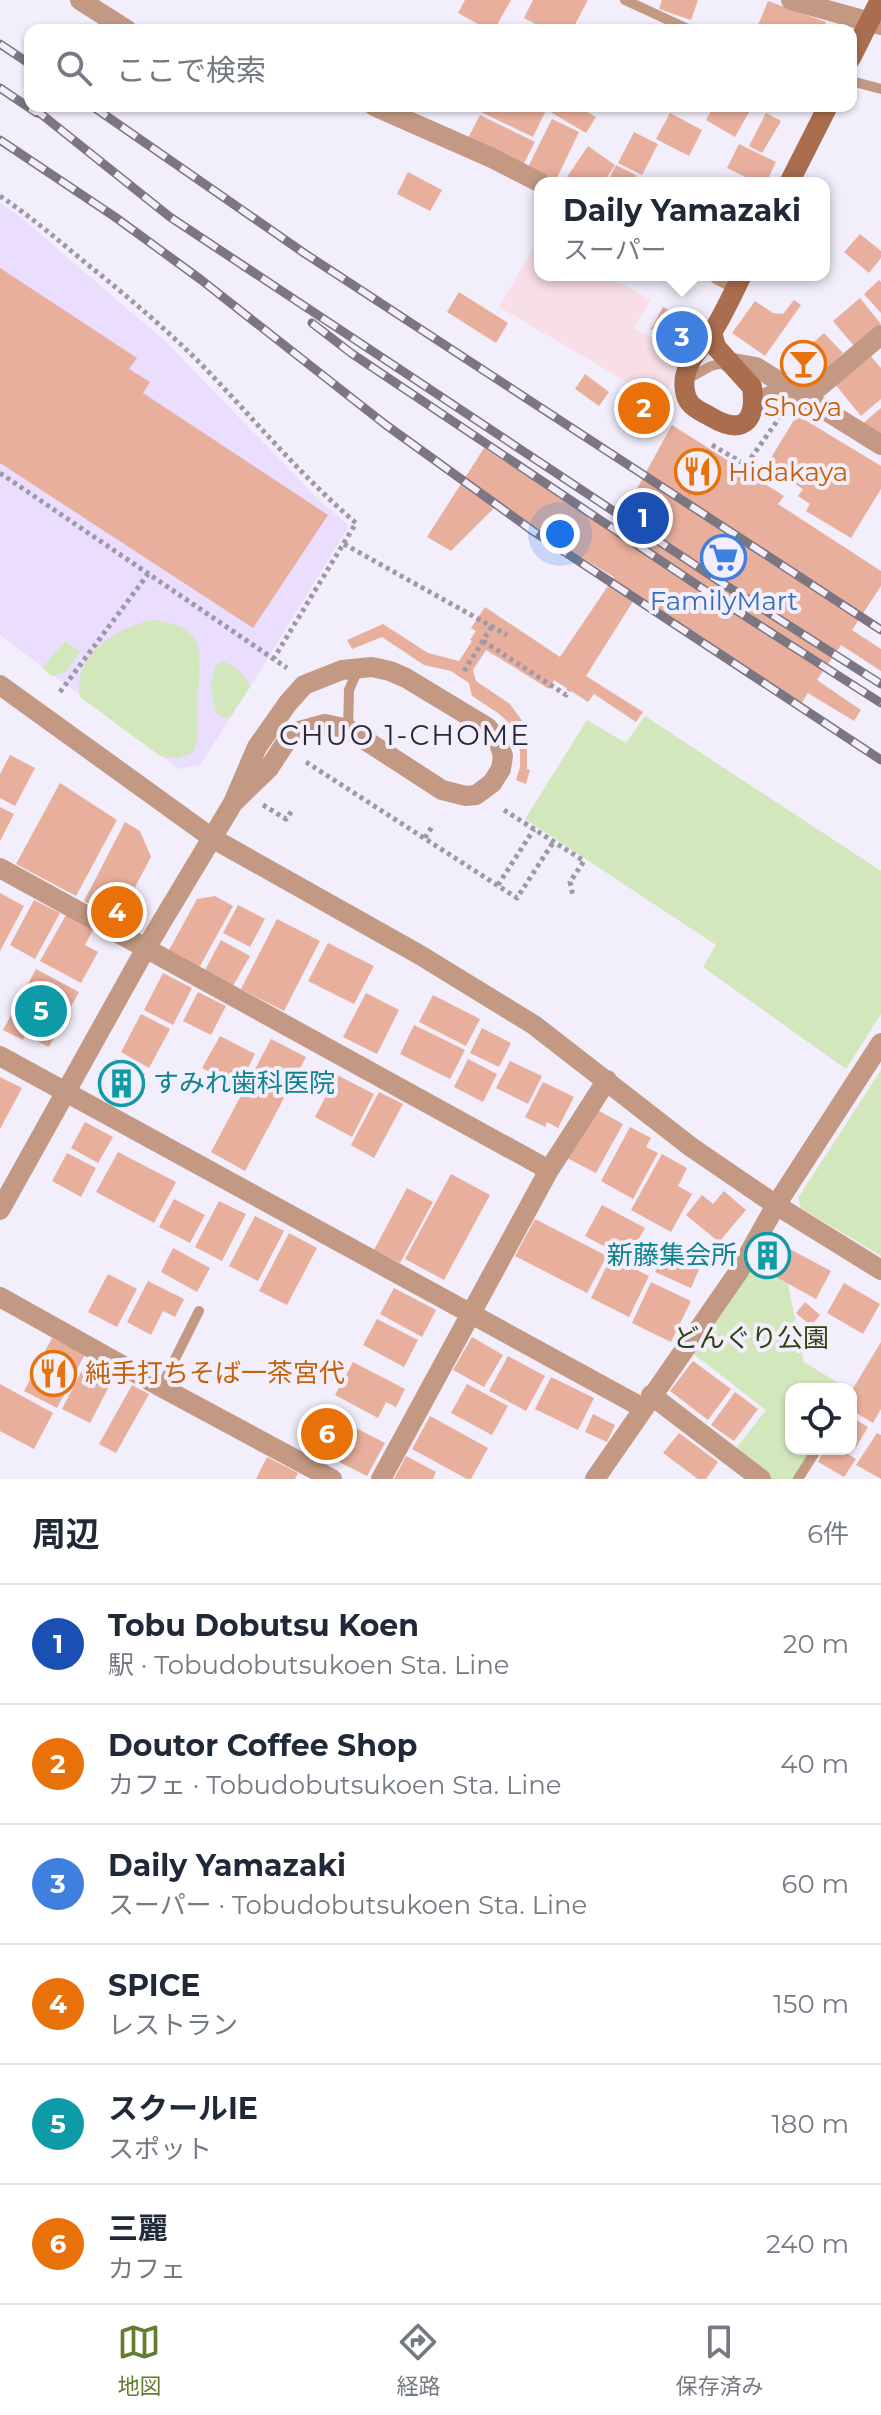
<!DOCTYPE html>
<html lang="ja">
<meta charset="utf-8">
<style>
:root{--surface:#fff;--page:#f6f6f7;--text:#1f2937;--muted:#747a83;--line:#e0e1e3;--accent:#637c2f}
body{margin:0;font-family:Montserrat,"Noto Sans JP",sans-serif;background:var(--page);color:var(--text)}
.controls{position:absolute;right:24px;bottom:24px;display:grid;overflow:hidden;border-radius:16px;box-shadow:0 2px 6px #0004}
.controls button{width:72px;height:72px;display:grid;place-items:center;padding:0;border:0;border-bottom:2px solid var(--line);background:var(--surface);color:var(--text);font:40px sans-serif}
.you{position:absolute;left:560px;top:534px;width:28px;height:28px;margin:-20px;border:6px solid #fff;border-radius:50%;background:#1a73e8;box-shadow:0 0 0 12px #1a73e833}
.badge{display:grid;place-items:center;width:52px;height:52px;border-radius:50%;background:var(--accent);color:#fff;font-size:26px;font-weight:700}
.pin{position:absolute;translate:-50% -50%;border:4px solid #fff;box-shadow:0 2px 8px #0006}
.popup{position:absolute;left:534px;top:177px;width:296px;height:104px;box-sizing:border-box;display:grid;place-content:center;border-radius:16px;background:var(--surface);filter:drop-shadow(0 2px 6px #0005);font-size:26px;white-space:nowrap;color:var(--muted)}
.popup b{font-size:30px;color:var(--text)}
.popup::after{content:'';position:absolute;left:50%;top:100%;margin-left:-16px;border:16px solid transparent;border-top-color:var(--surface)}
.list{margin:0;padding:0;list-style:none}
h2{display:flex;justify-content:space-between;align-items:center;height:104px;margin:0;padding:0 32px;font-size:34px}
h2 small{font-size:26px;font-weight:400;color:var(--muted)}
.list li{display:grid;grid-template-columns:52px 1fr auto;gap:24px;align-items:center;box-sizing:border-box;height:120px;padding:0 32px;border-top:2px solid var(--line)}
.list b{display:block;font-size:30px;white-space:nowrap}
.list p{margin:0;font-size:26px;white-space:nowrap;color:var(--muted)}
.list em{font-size:26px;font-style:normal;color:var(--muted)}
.icon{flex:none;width:44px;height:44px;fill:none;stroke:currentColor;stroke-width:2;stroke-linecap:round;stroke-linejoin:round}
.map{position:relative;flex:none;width:881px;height:1479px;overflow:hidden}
.search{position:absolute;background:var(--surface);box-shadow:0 2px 6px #0004;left:24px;right:24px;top:24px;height:88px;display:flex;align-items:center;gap:20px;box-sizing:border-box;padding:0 28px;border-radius:16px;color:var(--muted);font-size:30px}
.sheet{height:824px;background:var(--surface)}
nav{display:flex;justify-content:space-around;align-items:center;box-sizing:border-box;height:112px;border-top:2px solid var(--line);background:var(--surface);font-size:22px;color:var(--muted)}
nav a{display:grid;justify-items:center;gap:4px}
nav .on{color:var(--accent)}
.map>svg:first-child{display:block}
</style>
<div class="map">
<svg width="881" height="1479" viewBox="0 0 881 1479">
<rect width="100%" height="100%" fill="#f3eefb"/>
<path fill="#eaddfd" d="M0 203 19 216 166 342 316 497 349 526 250 687 200 765 179 769 0 635Z"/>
<path fill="#f8dfe7" d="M539 238 540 275H606L651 300 634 328 686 357 661 402 499 307Z"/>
<path fill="#d3e7bc" d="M153 620C208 627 200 651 198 696 197 713 199 730 196 746L192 753 178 759 160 756 80 697C72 655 117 627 153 620Z
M65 641 80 652 66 672 52 676 42 668Z
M221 661C232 664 248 676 250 687L231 716 227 719 216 713C211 696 207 675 221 661Z
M645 716 881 871V1014L846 1069 703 967 716 945 525 819 587 720 626 743Z
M881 1070V1256L801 1208 798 1198Z
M746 1261 788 1284 804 1362 848 1389H791V1449H817L799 1479H753L727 1460 766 1410 686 1348Z"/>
<path fill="#e8af9c" d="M465 0H511L494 30H489L458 13Z
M533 0H588L572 30H547L524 18Z
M662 0H698L691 20 659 9Z
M768 1 826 22 823 30H756Z
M484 106H548L533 137 481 112Z
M556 106H577L596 117 586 133 552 113Z
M714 106H751L752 107 735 137 706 120Z
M670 113 702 130 689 156 656 139Z
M766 113 781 121 762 153 749 146Z
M480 115 535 142 523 165 468 138Z
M552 119 579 132 555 182 527 169Z
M634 132 658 144 642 175 618 163Z
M739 144 776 162 766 183H758L727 168Z
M588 146 615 165 603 183H570L565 180Z
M616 165 636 175 632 183H607Z
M408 172 442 190 430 211 397 194Z
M860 234 881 251V258L869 273 844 252Z
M0 268 137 358 129 369 150 382 143 393 328 515 253 628 0 463Z
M879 280 881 282V313L864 294Z
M459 292 508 323 496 343 447 312Z
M860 298 881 324 854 346 833 321Z
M794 300 801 305 765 356 732 333 755 301 773 313 783 314Z
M663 307 696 325 683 347 651 329Z
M824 333 843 353 811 383 786 367Z
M869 354 881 368V399L861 416 834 383Z
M585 374 609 392 599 406 575 389Z
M631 391 669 416 659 431 649 425 644 432 616 414Z
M881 408V434L862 424Z
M797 415 881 466V489L851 538 806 511 810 504 798 496 803 489 766 466Z
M672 425 784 496 778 504 881 571V586L852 630 881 649V671L841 645 817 680 861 710 854 721 808 693 801 704 637 595 586 676 643 712 636 722 594 694 588 702 554 680 549 689 486 650 473 670 476 681 510 704 523 722 527 740V769L530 770 526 784 516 780 520 767V752L515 732 507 721 498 713 472 696 469 683 451 671 424 665 382 637 352 649 347 640 383 624 428 653 459 661 472 641 470 640 476 631 471 628 485 607 560 657 614 577 496 506 451 551 427 537 484 448 613 532Z
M10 755 35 768 15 806 0 798V774Z
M60 783 117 820 76 896 16 864Z
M0 807 14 814 0 841Z
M125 822 140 831 151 857 118 919 84 901Z
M0 893 24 906 0 951Z
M215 896 233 906 199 968 168 952 197 899Z
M34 900 60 913 35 959 10 945Z
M238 905 265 919 250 947 223 933Z
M66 915 93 930 85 945 98 952 81 983 40 961Z
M277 919 320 941 284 1011 241 989Z
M221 940 250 956 233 986 205 970Z
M328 943 374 966 354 1004 308 981Z
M36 969 79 992 49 1047 25 1035 23 1040 3 1030Z
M163 973 192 988 173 1025 144 1010Z
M198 992 226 1006 211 1035 183 1021Z
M366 993 399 1010 377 1054 343 1037Z
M433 995 480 1019 466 1046 419 1022Z
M141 1014 170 1029 149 1068 121 1052Z
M414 1025 465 1050 450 1079 400 1054Z
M482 1028 511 1043 499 1067 470 1053Z
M220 1036 255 1054 238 1087 202 1068Z
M271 1039 306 1057 245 1171 211 1152Z
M116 1059 145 1074 127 1107 99 1093Z
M468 1059 497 1074 483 1102 454 1087Z
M510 1061 542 1076 528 1104 496 1088Z
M337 1075 374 1094 352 1137 315 1117Z
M0 1077 22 1088 0 1129Z
M543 1082 574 1097 558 1128 547 1122 545 1127 525 1117Z
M379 1092 403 1104 374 1158 351 1145Z
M592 1107 623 1124 596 1173 565 1157Z
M85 1122 113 1137 98 1163 71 1148Z
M630 1127 651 1138 646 1147 658 1153 633 1199 601 1181Z
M118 1152 176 1182 154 1223 96 1192Z
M67 1153 96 1168 81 1197 52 1181Z
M662 1154 687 1168 678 1186 692 1194 671 1232 631 1210Z
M451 1174 490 1195 444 1280 405 1259Z
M407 1188 433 1202 400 1263 374 1250Z
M724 1191 746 1210 719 1242 686 1215 702 1195 713 1204Z
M174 1199 205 1215 190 1243 159 1227Z
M219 1201 246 1214 222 1261 195 1247Z
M602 1205 645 1228 628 1259 585 1236Z
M255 1216 284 1231 258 1281 229 1266Z
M535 1219 607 1256 587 1293 515 1256Z
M289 1233 317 1248 287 1305 259 1291Z
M769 1238 831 1271 816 1299 754 1265Z
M668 1245 703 1260 691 1288 655 1272Z
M173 1248 210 1268 197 1292 161 1272Z
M611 1257 649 1276 629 1317 591 1298Z
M108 1274 137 1289 117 1327 88 1312Z
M148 1281 184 1299 175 1317 163 1311 151 1335 127 1322Z
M651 1282 691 1301 671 1342 632 1323Z
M844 1283 880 1304 863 1334 827 1313Z
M394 1288 436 1310 422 1337 380 1314Z
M805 1302 820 1315 811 1326 796 1313Z
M377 1319 418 1340 404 1367 363 1345Z
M472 1337 503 1355 484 1387 453 1370Z
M52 1338 85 1354 57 1408 24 1391Z
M881 1342V1409L873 1423 851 1410V1392Z
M508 1356 545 1376 526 1411 489 1391Z
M88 1359 116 1373 90 1423 62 1409Z
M693 1361 731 1389 708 1420 670 1391Z
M353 1362 405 1389 396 1407 386 1402 378 1418 335 1395Z
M551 1377 594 1398 578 1430 535 1409Z
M0 1384 53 1413 34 1449 0 1431Z
M467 1384 508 1406 492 1435 451 1413Z
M132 1385 149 1394 116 1453 99 1444Z
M735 1392 758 1409 734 1441 711 1425Z
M326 1405 351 1419 327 1462 302 1449Z
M593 1414 615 1425 607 1442 585 1432Z
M430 1416 488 1448 471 1479H467L412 1449Z
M851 1417 868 1427 856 1447 851 1444Z
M350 1425 385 1443 367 1476 333 1459Z
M679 1433 718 1462 706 1479H698L663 1453Z
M877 1433 881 1435V1479L856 1465Z
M825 1449H840L856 1459 844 1477 818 1462Z
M406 1456 436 1472 433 1479H394Z
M267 1457 298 1473 295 1479H256Z"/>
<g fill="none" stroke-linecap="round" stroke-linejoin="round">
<path stroke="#9e99a6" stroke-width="5" stroke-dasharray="4 4" stroke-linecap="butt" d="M0 196C30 216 58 240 87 264 127 296 166 329 202 365 253 418 300 475 356 523L274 658
M712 445 746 465 780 417
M0 473 287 668
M344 544 507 635
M483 641 566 695 569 690
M464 671 492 626
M60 692 148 574
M306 762 517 898 554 841
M263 805 286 819 293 809
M504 810 584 861 570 882 573 896
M425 838 433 825
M498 885 534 829"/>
<path stroke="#c39983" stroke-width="10" d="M625 0 690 30
M851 81 881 89
M686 380 711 366 728 362
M348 729 349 690 358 669
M161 1387 199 1311
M798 1479 817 1449"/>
<path stroke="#c39983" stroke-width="20" d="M80 0 127 30
M791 0 881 25
M374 106 492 158 541 183
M719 275 737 284
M728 362 756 367 881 445
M806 398 881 335
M754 403 777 393H797
M0 868 549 1170
M0 1056 643 1408
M0 1297 161 1387 332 1479
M651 1395 761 1479
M381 1479 549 1170 607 1080
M595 1479 739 1271 776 1205 881 1043"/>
<path stroke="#c39983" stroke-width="20" d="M0 685 212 838 420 955 534 1025 691 1147 776 1205 881 1270
M0 1210 146 948 233 803 257 747 288 703 304 685 342 670 372 667 390 671 406 678 487 727 498 740 503 756 501 769 492 783 476 795 466 796 442 790 348 729 325 724 292 733 269 768 233 803"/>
<path stroke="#aa6d4d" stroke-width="20" d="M851 58 880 0
M789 183 828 106
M712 332 716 347 752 387C757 421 743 436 711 417 704 413 694 409 690 403 684 396 683 381 686 373 690 356 704 345 713 331 724 313 733 294 742 275"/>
<defs>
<path id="rail" d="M0 44 30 64
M0 88 37 113
M31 106 170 217 719 581 881 684
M92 106 304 253 881 630
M0 140 115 217 200 279 386 425 533 531 881 760
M312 323 351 353 709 593 881 703"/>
</defs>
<use href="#rail" stroke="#7b7682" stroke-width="9"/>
<use href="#rail" stroke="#f3eefb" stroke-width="6" stroke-dasharray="18" stroke-linecap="butt"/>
</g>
<defs>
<symbol id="bar-ring" viewBox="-11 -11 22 22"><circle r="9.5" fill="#f3eefb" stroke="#e8710a" stroke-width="1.5"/><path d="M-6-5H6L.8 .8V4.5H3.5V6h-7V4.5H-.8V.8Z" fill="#e8710a"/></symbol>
<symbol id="restaurant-ring" viewBox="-11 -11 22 22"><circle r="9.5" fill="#f3eefb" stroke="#e8710a" stroke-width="1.5"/><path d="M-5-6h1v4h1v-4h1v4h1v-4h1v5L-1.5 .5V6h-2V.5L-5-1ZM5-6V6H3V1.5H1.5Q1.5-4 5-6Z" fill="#e8710a"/></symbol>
<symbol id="supermarket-ring" viewBox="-11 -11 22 22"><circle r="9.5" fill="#f3eefb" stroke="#3f7fe0" stroke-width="1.5"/><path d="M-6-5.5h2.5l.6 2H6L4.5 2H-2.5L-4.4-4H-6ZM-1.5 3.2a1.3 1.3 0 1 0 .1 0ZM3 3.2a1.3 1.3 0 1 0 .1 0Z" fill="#3f7fe0"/></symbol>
<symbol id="building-ring" viewBox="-11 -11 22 22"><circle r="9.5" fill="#f3eefb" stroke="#0f9aa8" stroke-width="1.5"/><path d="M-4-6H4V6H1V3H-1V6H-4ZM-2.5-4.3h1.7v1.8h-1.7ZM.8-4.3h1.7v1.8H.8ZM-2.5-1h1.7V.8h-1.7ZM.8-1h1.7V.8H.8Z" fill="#0f9aa8"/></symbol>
</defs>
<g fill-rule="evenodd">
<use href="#bar-ring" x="778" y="338" width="51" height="51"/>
<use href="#restaurant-ring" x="672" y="446" width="51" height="51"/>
<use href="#supermarket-ring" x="698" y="532" width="51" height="51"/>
<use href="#building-ring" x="96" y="1058" width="51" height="51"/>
<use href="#building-ring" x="742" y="1230" width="51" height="51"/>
<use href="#restaurant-ring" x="28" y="1348" width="51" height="51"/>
</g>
<g text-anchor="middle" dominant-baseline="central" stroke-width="8" stroke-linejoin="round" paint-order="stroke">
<g font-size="26" fill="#c56008" stroke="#f3eefb" text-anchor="start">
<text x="803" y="407" text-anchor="middle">Shoya</text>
<text x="728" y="472">Hidakaya</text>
<text x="85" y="1373">純手打ちそば一茶宮代</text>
</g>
<g font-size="26" fill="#366cbe" stroke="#f3eefb">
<text x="724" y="601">FamilyMart</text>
</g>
<g font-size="26" fill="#0d838f" stroke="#f3eefb" text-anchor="start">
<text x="153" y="1083">すみれ歯科医院</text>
<text x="737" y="1255" text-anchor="end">新藤集会所</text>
</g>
<g font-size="26" fill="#2f430c" stroke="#f3eefb">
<text x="751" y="1338">どんぐり公園</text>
</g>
<g font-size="28" letter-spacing="2" fill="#2b2632" stroke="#f3eefb">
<text x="405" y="735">CHUO 1-CHOME</text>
</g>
</g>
</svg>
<div class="controls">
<button><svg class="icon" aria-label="locate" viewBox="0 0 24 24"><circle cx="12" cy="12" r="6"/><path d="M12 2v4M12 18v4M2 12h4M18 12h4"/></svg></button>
</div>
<div class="you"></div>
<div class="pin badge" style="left:643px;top:518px;background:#1a4fb4">1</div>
<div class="pin badge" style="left:644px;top:408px;background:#e8710a">2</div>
<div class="pin badge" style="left:682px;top:337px;background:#3f7fe0">3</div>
<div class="popup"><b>Daily Yamazaki</b>スーパー</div>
<div class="pin badge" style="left:117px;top:912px;background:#e8710a">4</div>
<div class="pin badge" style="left:41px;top:1011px;background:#0f9aa8">5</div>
<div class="pin badge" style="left:327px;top:1434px;background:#e8710a">6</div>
<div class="search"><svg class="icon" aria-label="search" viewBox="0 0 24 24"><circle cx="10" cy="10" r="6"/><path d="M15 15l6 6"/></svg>ここで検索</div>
</div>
<section class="sheet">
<h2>周辺<small>6件</small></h2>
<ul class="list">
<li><span class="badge" style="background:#1a4fb4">1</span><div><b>Tobu Dobutsu Koen</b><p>駅 · Tobudobutsukoen Sta. Line</p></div><em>20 m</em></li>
<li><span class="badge" style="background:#e8710a">2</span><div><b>Doutor Coffee Shop</b><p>カフェ · Tobudobutsukoen Sta. Line</p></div><em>40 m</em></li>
<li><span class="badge" style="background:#3f7fe0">3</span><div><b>Daily Yamazaki</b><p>スーパー · Tobudobutsukoen Sta. Line</p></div><em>60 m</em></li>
<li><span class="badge" style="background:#e8710a">4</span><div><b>SPICE</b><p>レストラン</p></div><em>150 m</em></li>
<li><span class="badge" style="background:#0f9aa8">5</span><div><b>スクールIE</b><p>スポット</p></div><em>180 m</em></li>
<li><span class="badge" style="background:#e8710a">6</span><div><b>三麗</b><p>カフェ</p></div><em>240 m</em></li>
</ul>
</section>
<nav>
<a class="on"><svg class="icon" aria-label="map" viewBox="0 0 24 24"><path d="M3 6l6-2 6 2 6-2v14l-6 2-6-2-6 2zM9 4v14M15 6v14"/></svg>地図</a>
<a><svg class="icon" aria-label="directions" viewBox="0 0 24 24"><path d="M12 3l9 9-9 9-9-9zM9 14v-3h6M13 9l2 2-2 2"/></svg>経路</a>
<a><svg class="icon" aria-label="saved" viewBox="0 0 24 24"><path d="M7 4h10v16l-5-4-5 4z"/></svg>保存済み</a>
</nav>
